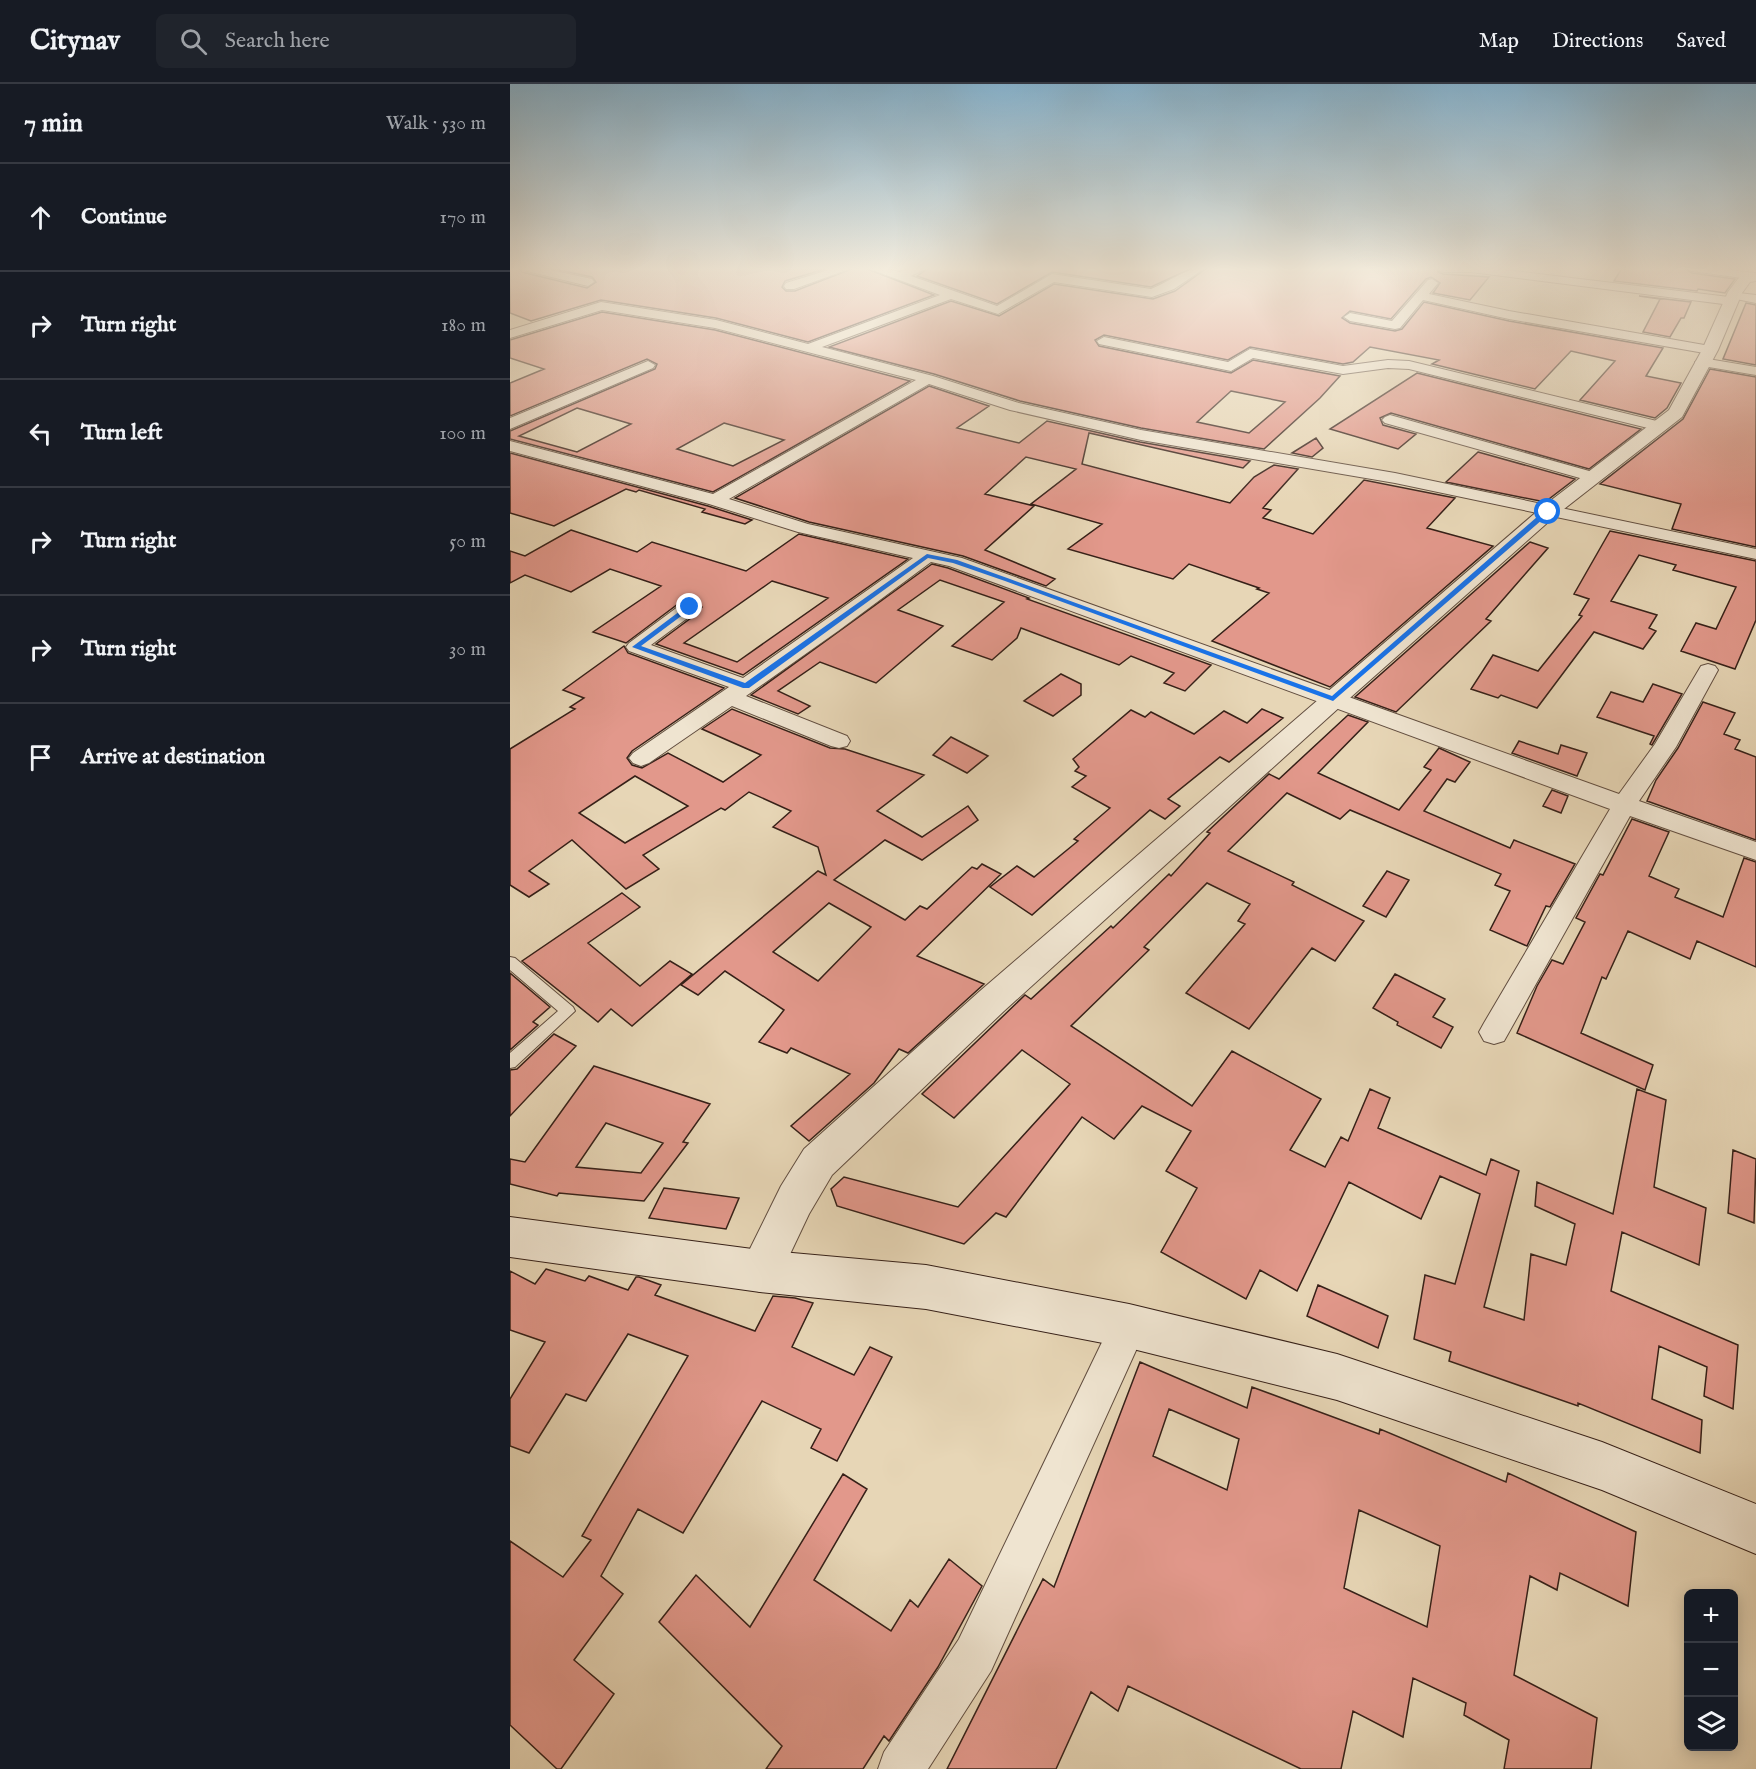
<!DOCTYPE html>
<meta charset="utf-8">
<style>
:root{--surface:#171b24;--page:#20242c;--text:#f1f3f6;--muted:#9ea1a6;--line:#363941}
body{margin:0;font-family:"IM FELL English",serif;background:var(--page);color:var(--text)}
.controls{position:absolute;right:18px;bottom:18px;display:grid;overflow:hidden;border-radius:9px;box-shadow:0 3px 15px #0003}
.controls button{width:54px;height:54px;display:grid;place-items:center;padding:0;border:0;border-bottom:2px solid var(--line);background:var(--surface);color:var(--text);font:30px sans-serif}
.stop{position:absolute;width:18px;height:18px;margin:-14px;border:4px solid #1a73e8;border-radius:50%;background:#fff}
.stop.end{background:#1a73e8;border-color:#fff;box-shadow:0 2px 6px #0008}
.list{margin:0;padding:0;list-style:none}
h2{display:flex;justify-content:space-between;align-items:center;height:78px;margin:0;padding:0 24px;font-size:26px}
h2 small{font-size:20px;font-weight:400;color:var(--muted)}
.list li{display:grid;grid-template-columns:39px 1fr auto;gap:18px;align-items:center;box-sizing:border-box;height:108px;padding:0 24px;border-top:2px solid var(--line)}
.list b{display:block;font-size:22px;white-space:nowrap}
.list em{font-size:20px;font-style:normal;color:var(--muted)}
.icon{flex:none;width:33px;height:33px;fill:none;stroke:currentColor;stroke-width:2;stroke-linecap:round;stroke-linejoin:round}
.map{position:relative;flex:none;width:1246px;height:1685px;overflow:hidden}
header{display:flex;align-items:center;gap:36px;box-sizing:border-box;height:84px;padding:0 30px;background:var(--surface);border-bottom:2px solid var(--line)}
header strong{font-size:28px}
nav{display:flex;gap:33px;margin-inline-start:auto;font-size:21px}
.search{width:420px;height:54px;background:var(--page);display:flex;align-items:center;gap:15px;box-sizing:border-box;padding:0 21px;border-radius:9px;color:var(--muted);font-size:22px}
main{display:flex}
aside{flex:1;background:var(--surface)}
.map>svg:first-child{display:block}
</style>
<header>
<strong>Citynav</strong>
<div class="search"><svg class="icon" aria-label="search" viewBox="0 0 24 24"><circle cx="10" cy="10" r="6"/><path d="M15 15l6 6"/></svg>Search here</div>
<nav><a>Map</a><a>Directions</a><a>Saved</a></nav>
</header>
<main>
<aside>
<h2>7 min<small>Walk · 530 m</small></h2>
<ul class="list">
<li><svg class="icon" aria-label="ahead" viewBox="0 0 24 24"><path d="M12 20V5M6 11l6-6 6 6"/></svg><div><b>Continue</b></div><em>170 m</em></li>
<li><svg class="icon" aria-label="right" viewBox="0 0 24 24"><path d="M7 20v-9h11M14 6l5 5-5 5"/></svg><div><b>Turn right</b></div><em>180 m</em></li>
<li><svg class="icon" aria-label="left" viewBox="0 0 24 24"><path d="M17 20v-9H6M10 6l-5 5 5 5"/></svg><div><b>Turn left</b></div><em>100 m</em></li>
<li><svg class="icon" aria-label="right" viewBox="0 0 24 24"><path d="M7 20v-9h11M14 6l5 5-5 5"/></svg><div><b>Turn right</b></div><em>50 m</em></li>
<li><svg class="icon" aria-label="right" viewBox="0 0 24 24"><path d="M7 20v-9h11M14 6l5 5-5 5"/></svg><div><b>Turn right</b></div><em>30 m</em></li>
<li><svg class="icon" aria-label="arrive" viewBox="0 0 24 24"><path d="M6 21V4h12l-3 4 3 4H6"/></svg><div><b>Arrive at destination</b></div></li>
</ul>
</aside>
<div class="map">
<svg width="1246" height="1685" viewBox="0 0 1246 1685">
<rect width="100%" height="100%" fill="#e7d6b6"/>
<filter id="stains"><feTurbulence type="fractalNoise" baseFrequency=".00333" numOctaves="4"/><feColorMatrix values="0 0 0 0 .2 0 0 0 0 .09 0 0 0 0 .02 0 0 0 .5 -.17"/></filter>
<radialGradient id="worn" r=".72"><stop offset=".6" stop-color="#630" stop-opacity="0"/><stop offset="1" stop-color="#630" stop-opacity=".3"/></radialGradient>
<path fill="#e2988b" stroke="#362018" stroke-width="1.5" fill-rule="evenodd" d="M0 184H9L12 188 77 204 86 198 82 193 40 184 315 185 275 197 272 203 276 207H285L344 184H355L424 211 298 258 206 234 91 216 21 237 0 229Z
M419 184H682L641 203 542 188 487 220 407 192Z
M697 184H927L928 188 933 190 979 193 960 216 923 209 930 199 921 193 916 195 881 235 840 227 832 234 840 239 885 247 892 245 914 218 999 237 1153 264 1136 292 1171 299 1157 324 1145 334 1070 316 1105 277 1061 267 1025 305 922 280 929 276 860 263 843 278 833 280 740 263 718 276 594 251 585 256 589 262 721 289 743 276 830 292 810 314 754 365 631 344 510 317 424 290 319 263 441 217 489 232 544 200 643 215 665 207ZM721 307 775 318 739 349 687 338Z
M1112 184H1174L1182 189 1225 195 1215 209 1188 205 1187 207 1104 197Z
M1129 212 1181 218 1174 234H1171L1160 253 1133 248 1150 215Z
M1236 219 1246 221V281L1213 275Z
M92 228 205 246 400 297 203 408 0 355V347L145 285 147 280 137 275 0 332V299L34 285 0 274V256ZM67 324 121 340 67 368 9 352ZM214 339 274 356 223 382 167 365Z
M1200 285 1246 293V463L1162 445 1171 420 1090 400 1173 335Z
M907 289 1131 345 1079 385 881 329 870 334 873 341 906 350 888 365 820 345Z
M419 302 479 322 447 344 509 359 537 337 630 358 740 377 733 384 579 349 572 380 720 419 744 393 764 381 788 385 753 424 761 426 753 434 803 450 854 396 945 414 917 444 983 462 820 603 702 557 759 509 747 505 749 504 679 480 663 495 558 465 592 440 521 420 566 385 516 373 475 410 524 422 475 466 545 495 536 502 453 472 299 438 225 414Z
M806 354 813 364 802 373 782 369Z
M968 368 1065 395 1035 418 936 398Z
M0 369 198 422 242 436 235 440 192 428 195 425 129 406 126 408 116 405 44 442 0 429Z
M61 446 127 468 142 458 236 487 289 450 398 475 233 591 146 560 189 528 192 523 187 517H172L116 559 83 548 151 502 100 485 61 508 15 491 0 499V467L15 472ZM262 497 318 514 227 578 174 559Z
M1100 447 1246 477V536L1225 585 1171 567 1186 539 1206 545 1226 503 1163 486 1166 481 1129 471 1101 517 1147 531 1139 544 1146 547 1133 565 1084 548 1027 624 991 611 988 614 961 605 983 571 1028 587 1072 532 1069 531 1079 515 1064 510Z
M1020 458 1038 464 976 535 981 537 886 628 845 613Z
M422 480 438 484 519 514 517 515 701 581 675 607 654 599 664 589 621 572 609 581 511 544 507 554 482 576 442 562 494 518 430 496 388 526 433 542 366 599 310 578 268 607 300 622 288 630 241 611Z
M114 562 118 569 214 604 122 667 117 674 122 681 132 684 158 669 213 698 251 671 192 645 222 625 320 664 335 665 414 691 367 727 412 753 458 722 468 736 412 776 375 756 324 796 395 836 410 822 417 825 462 783 467 785 472 780 491 790 407 872 474 900 398 969 389 965 364 999 299 1057 281 1042 340 990 281 964 277 969 249 958 274 926 215 887 188 911 171 901 308 787 316 791 308 763 263 743 281 727 239 708 215 726 211 724 133 771 149 785 116 805 62 756 19 787 39 800 19 813 0 801V665L65 625 60 623 74 614 53 606ZM125 692 178 722 115 759 69 729ZM319 819 361 843 308 897 263 868Z
M551 590 571 600V611L543 632 514 617Z
M1143 600 1172 610 1142 661 1140 660 1144 652 1087 633 1101 608 1133 618Z
M1193 618 1225 629 1214 650 1230 656 1225 665 1246 673V756L1137 717 1146 696 1168 664Z
M752 625 773 634 719 678 710 673 658 715 670 722 655 735 640 726 522 831 480 803 507 782 524 793 568 757 564 755 600 724 562 703 576 692 565 687 569 683 563 675 621 626 635 633 641 628 684 650 714 627 737 639Z
M838 631 858 638 808 689 889 726 921 686 914 683 929 664 960 678 945 698 937 695 914 727 1000 764 1004 756 1065 780 1040 823 1036 822 1017 862 980 846 1000 807 985 801 991 790 840 726 830 735 777 709 718 767 784 798 782 801 854 837 825 877 802 864 739 945 676 909 735 840 728 837 740 820 697 799 634 863 639 866 561 942 682 1022 722 967 811 1015 780 1066 815 1083 831 1053 838 1057 860 1005 880 1014 868 1044 976 1091 981 1075 1009 1087 974 1223 1014 1236 1021 1170 1056 1181 1065 1140 1025 1122 1027 1098 1103 1130 1127 1005 1156 1016 1144 1103 1196 1124 1189 1181 1112 1148 1101 1207 1228 1261 1223 1325 1194 1312 1197 1283 1149 1262 1142 1315 1192 1336 1190 1369 1068 1319V1322L939 1277 941 1268 904 1255 915 1191 945 1200 970 1110 930 1092 911 1135 839 1098 787 1207 750 1186 736 1215 651 1168 687 1104 656 1087 681 1047 632 1022 604 1055 572 1033 496 1133 486 1129 454 1160 327 1122 321 1105 334 1093 448 1123 560 1000 512 966 444 1034 412 1010 515 911 521 915 601 842 603 844 659 790 661 792 700 749 697 748 759 690 769 695Z
M441 653 478 672 457 689 423 671Z
M1009 657 1048 670 1051 661 1077 669 1067 692 1002 669Z
M1042 706 1058 712 1051 729 1033 722Z
M1122 735 1159 748 1139 792 1169 805 1165 813 1213 833 1234 774 1246 778V883L1187 857 1180 875 1118 847 1096 895 1092 893 1071 949 1143 981 1135 1006 1007 949 1027 902 1042 876 1053 880 1075 838 1066 834 1090 790 1093 791Z
M877 787 899 796 876 833 853 822Z
M112 809 130 823 78 859 130 902 160 877 182 890 122 942 101 925 88 938 12 877Z
M0 889 40 923 23 938 28 941 0 966Z
M885 890 935 915 923 933 943 943 931 964 887 941 888 938 863 924Z
M44 950 66 962 0 1032V986L7 985Z
M84 982 200 1020 173 1058 178 1059 134 1117 49 1109 47 1112 0 1100V1075L15 1078ZM96 1039 153 1059 131 1089 66 1083Z
M1223 1066 1246 1075 1244 1139 1218 1129Z
M154 1104 229 1114 216 1145 139 1134Z
M36 1185 75 1197 79 1192 118 1206 126 1193H129L151 1201 145 1211 245 1247 263 1212 285 1214 303 1219 282 1263 344 1291 360 1263 382 1273 327 1377 301 1364 311 1345 252 1317 173 1449 128 1425 91 1492 113 1510 64 1576 104 1610 51 1685H47L0 1641V1457L53 1493 81 1456 72 1452 178 1272 118 1250 76 1317 56 1310 19 1369 0 1362V1315L35 1258 0 1246V1187L25 1200Z
M808 1201 878 1232 868 1264 797 1232Z
M630 1278 737 1324 742 1303 869 1350 870 1345 996 1398 998 1389 1126 1448 1118 1522 1050 1489 1047 1506 1020 1492 1004 1591 1087 1634 1081 1685H994L999 1656 954 1631 956 1619 903 1594 893 1653 843 1627 831 1685H791L618 1602 608 1627 581 1608 546 1685H437L533 1495 544 1503ZM659 1325 729 1355 717 1406 643 1372ZM849 1426 930 1462 917 1543 834 1504Z
M333 1390 357 1405 304 1496 381 1547 400 1516 408 1523 439 1475 472 1502 428 1583 379 1657 374 1652 353 1685H256L272 1662 149 1538 186 1491 240 1543Z"/>
<g fill="none" stroke-linecap="round" stroke-linejoin="round">
<defs>
<path id="service" d="M0 873 5 874 63 923 65 927 5 983 0 984V969L48 927 0 886Z"/>
<path id="minor" d="M11 184H31L82 195 84 198 78 202 13 186Z
M325 184H342L284 205H276L274 202 276 199Z
M357 184H374L389 188 401 184H417L401 192 487 222 542 190 641 205C659 198 675 184 695 184L664 205 642 213 544 198 488 230 441 215 312 263 423 292 509 319 631 346 885 389 1246 465V475L885 399 631 356 500 326 419 300 219 415 298 440 452 474 1109 710 1145 660 1191 582 1198 580 1205 582 1208 586 1166 663 1129 717 1246 758V776L1120 732 994 957 984 960 974 957 969 948 974 939 1100 725 439 482 421 478 328 547 236 612 337 652 340 657 337 662 329 664 321 662 222 622 139 679 131 682 123 679 119 674 123 669 219 603 119 567 116 563 119 559 173 519H187L190 523 187 527 141 561 233 594 403 474 288 448 199 420 0 367V357L203 410 406 296 205 244 92 226 0 254V246L91 218 206 236 298 260 430 211Z
M929 184H978L1219 213 1220 208 1246 211V219L1226 215 1225 220 1221 221 961 188H934L930 187Z
M1176 184H1204L1244 189 1246 196 1182 187Z
M922 195 928 199 919 210 999 227 1200 262 1207 266 1200 270 999 235 913 216 890 244 885 245 840 237 834 233 840 229 882 237 918 196Z
M594 253 718 278 740 265 833 282 878 276 899 277 1155 339 1158 342 1150 347 899 285 878 284 833 290 743 274 721 287 589 260 587 257Z
M1192 274 1246 283V291L1187 281 1185 278Z
M138 277 145 281 143 284 0 345V334Z
M880 331 1090 390 1092 393 1084 398 875 339 872 336 875 333Z
M619 1224 632 1229 637 1242 481 1587 418 1685H368L374 1668 449 1555 606 1229Z"/>
<path id="tertiary" d="M1246 189V197L1240 198 1232 209 1208 266 1172 333 1045 432 832 621 494 927 322 1091 299 1130 265 1202 250 1208 235 1202 229 1187 271 1102 294 1065 470 907 1031 424 1159 326 1192 266 1218 208 1231 191Z"/>
<path id="secondary" d="M0 1133 250 1166 416 1181 619 1220 827 1270 1092 1358 1246 1420V1470L1092 1406 827 1316 619 1264 416 1225 250 1208 0 1173Z"/>
</defs>
<use href="#service" stroke="#624e40" stroke-width="2"/>
<use href="#minor" stroke="#624e40" stroke-width="2"/>
<use href="#tertiary" stroke="#624e40" stroke-width="2"/>
<use href="#secondary" stroke="#362018" stroke-width="2"/>
<use href="#service" fill="#efe4d0" fill-rule="evenodd"/>
<use href="#minor" fill="#efe4d0" fill-rule="evenodd"/>
<use href="#tertiary" fill="#efe4d0" fill-rule="evenodd"/>
<use href="#secondary" fill="#efe4d0" fill-rule="evenodd"/>
</g>
<linearGradient id="sky" x2="0" y2="1"><stop stop-color="#87b6d3"/><stop offset="0.44" stop-color="#f4edde"/><stop offset="1" stop-color="#f4edde" stop-opacity="0"/></linearGradient>
<rect width="1246" height="420" fill="url(#sky)"/>
<path fill="#1a73e8" d="M1035 426 1041 428 823 617 495 497 443 479 418 474 239 604H233L122 563 178 521H182V524L131 562 235 599 417 470 447 476 500 495 822 612Z"/>
<rect width="100%" height="100%" filter="url(#stains)"/>
<rect width="100%" height="100%" fill="url(#worn)"/>
</svg>
<div class="controls">
<button>+</button>
<button>−</button>
<button><svg class="icon" aria-label="layers" viewBox="0 0 24 24"><path d="M12 4l9 5-9 5-9-5zM3 14l9 5 9-5"/></svg></button>
</div>
<div class="stop" style="left:1038px;top:428px"></div>
<div class="stop end" style="left:180px;top:523px"></div>
</div>
</main>
